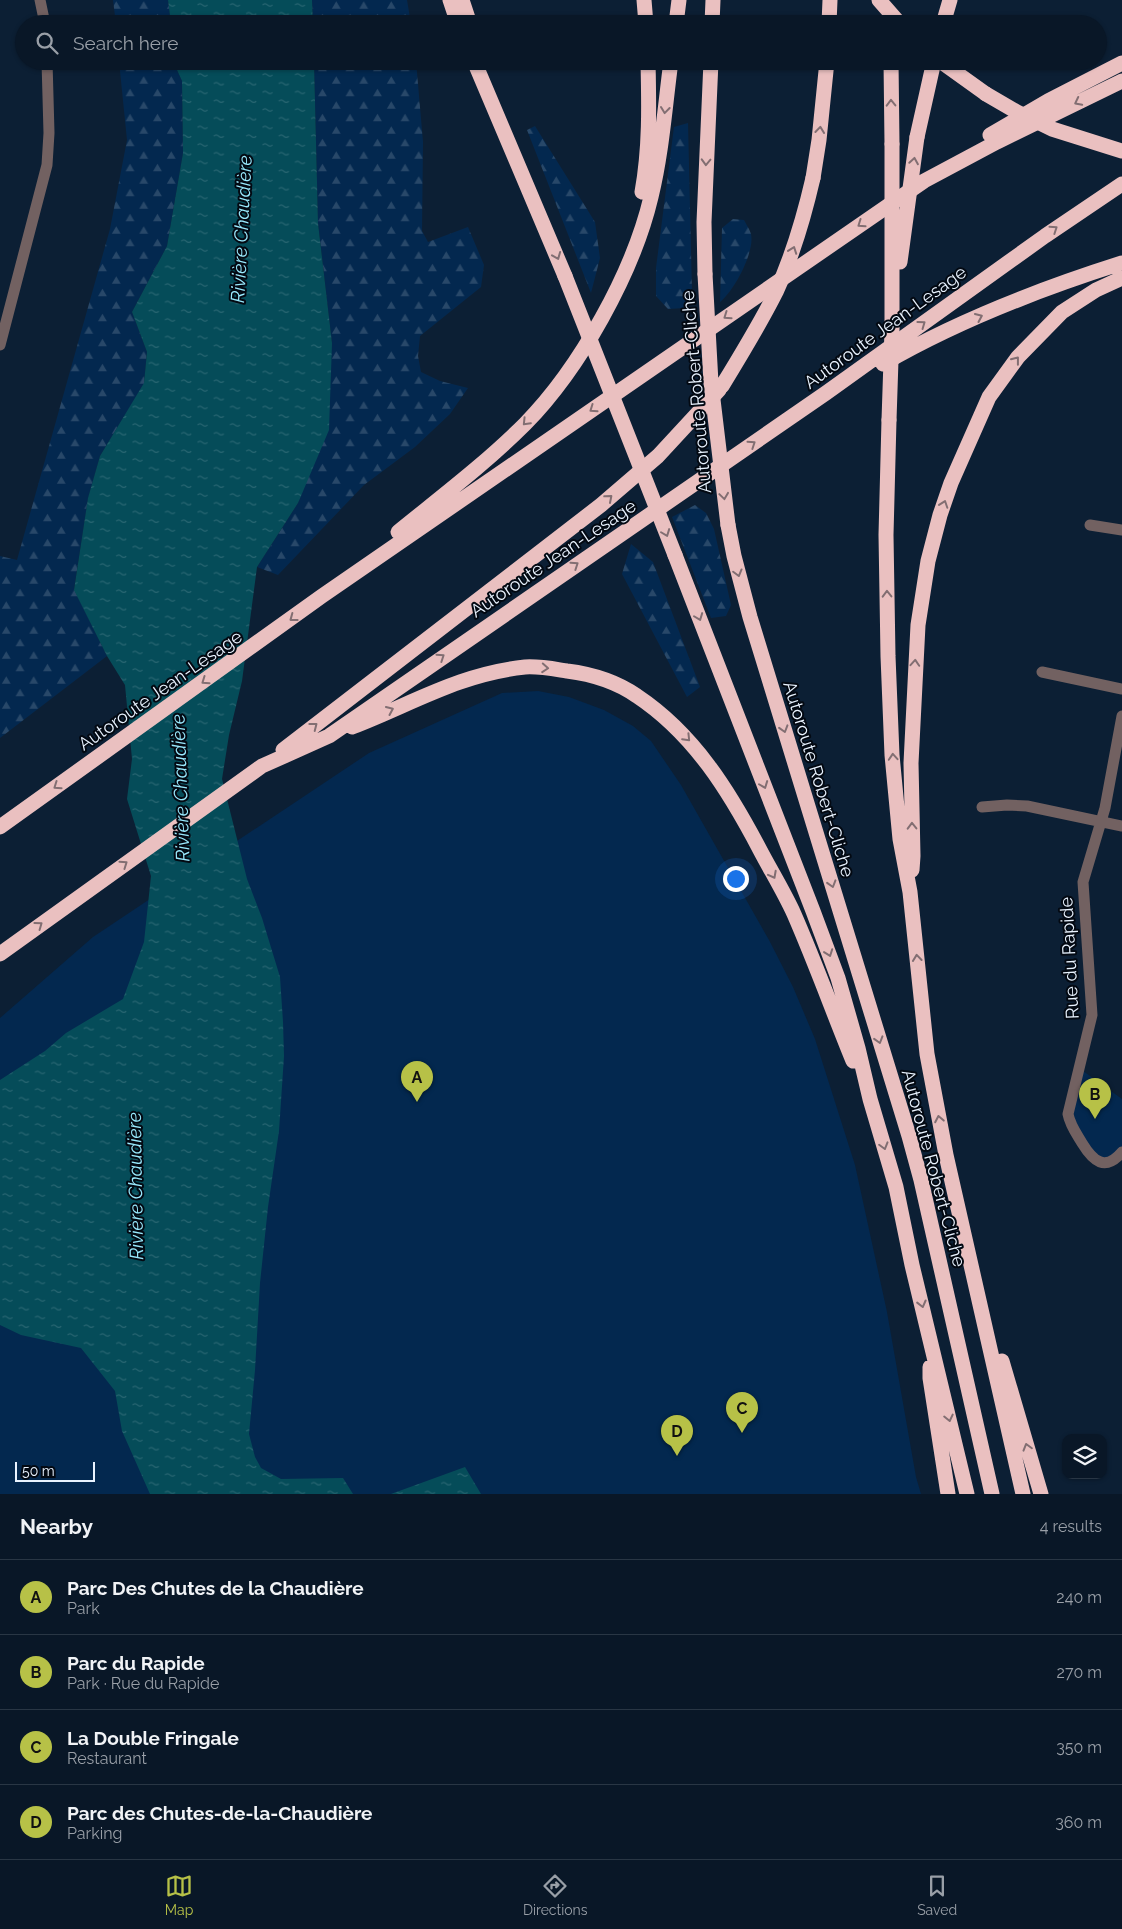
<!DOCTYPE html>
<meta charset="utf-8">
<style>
:root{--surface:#091727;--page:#12202f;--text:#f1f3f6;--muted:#999fa7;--line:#293644;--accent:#b7c147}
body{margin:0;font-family:Raleway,sans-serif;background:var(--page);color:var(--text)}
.controls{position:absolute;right:15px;bottom:15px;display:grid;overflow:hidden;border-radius:10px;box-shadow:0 1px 4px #0004}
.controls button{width:45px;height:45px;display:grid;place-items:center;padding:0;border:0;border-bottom:1px solid var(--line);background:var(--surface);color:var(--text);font:25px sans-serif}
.scale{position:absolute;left:15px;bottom:12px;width:80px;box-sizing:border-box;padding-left:5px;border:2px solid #e9f3ff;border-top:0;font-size:14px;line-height:18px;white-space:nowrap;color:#e9f3ff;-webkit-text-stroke:4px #030912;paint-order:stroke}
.you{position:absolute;left:735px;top:878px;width:18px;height:18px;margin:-12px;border:4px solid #fff;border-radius:50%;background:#1a73e8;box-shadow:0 0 0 8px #1a73e833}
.badge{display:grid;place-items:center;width:32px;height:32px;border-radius:50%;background:var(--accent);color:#111;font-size:16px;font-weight:700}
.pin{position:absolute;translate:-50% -41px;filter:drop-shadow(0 1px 2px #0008)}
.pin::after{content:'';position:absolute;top:26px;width:18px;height:15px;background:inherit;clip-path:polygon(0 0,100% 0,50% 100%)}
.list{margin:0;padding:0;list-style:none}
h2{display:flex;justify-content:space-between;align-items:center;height:65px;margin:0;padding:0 20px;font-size:21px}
h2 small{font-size:16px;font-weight:400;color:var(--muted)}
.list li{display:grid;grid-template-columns:32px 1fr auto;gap:15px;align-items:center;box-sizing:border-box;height:75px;padding:0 20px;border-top:1px solid var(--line)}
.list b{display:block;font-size:19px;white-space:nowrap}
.list p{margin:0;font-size:16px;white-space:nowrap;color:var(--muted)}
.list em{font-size:16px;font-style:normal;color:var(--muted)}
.icon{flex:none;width:28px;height:28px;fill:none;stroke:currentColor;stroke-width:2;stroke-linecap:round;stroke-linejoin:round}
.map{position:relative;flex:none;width:1122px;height:1494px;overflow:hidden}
.search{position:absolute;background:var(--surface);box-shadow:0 1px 4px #0004;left:15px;right:15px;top:15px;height:55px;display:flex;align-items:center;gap:12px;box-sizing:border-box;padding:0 18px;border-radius:28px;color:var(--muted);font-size:19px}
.sheet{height:365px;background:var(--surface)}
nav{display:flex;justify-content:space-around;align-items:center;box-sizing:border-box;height:70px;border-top:1px solid var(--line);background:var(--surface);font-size:14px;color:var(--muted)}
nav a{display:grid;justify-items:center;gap:2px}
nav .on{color:var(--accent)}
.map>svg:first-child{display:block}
</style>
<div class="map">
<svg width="1122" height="1494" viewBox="0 0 1122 1494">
<defs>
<pattern id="forest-firs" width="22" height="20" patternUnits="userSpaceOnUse" patternTransform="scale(1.25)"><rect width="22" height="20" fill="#03284f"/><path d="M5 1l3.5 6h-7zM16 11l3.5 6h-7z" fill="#284869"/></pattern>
<pattern id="water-ripples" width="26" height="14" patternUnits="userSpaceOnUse" patternTransform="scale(1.25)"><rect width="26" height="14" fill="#054c59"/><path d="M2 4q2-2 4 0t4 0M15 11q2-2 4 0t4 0" fill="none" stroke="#296672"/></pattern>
</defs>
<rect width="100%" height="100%" fill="#0c1f34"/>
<path fill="url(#forest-firs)" d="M113 0H168L171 24H116Z
M312 0H407L411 24H313Z
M119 61H173L182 81 183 153 167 246 132 312 147 352 144 384 100 456 88 499 74 589 107 656 0 738V556L17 560 110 229 127 140Z
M314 61H416L423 142 422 231 428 242 468 227 484 265 481 287 420 336 418 356 421 372 440 381 468 388 450 414 415 447 364 485 278 575 257 567 298 503 332 343 318 223Z
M688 123 692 293 685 308 668 309 656 296V268L674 127Z
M535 126 595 222 600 258 591 293 527 130Z
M733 219 744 220C746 224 750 230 751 234 755 252 734 291 720 302L722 228Z
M695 505 706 513 714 529 731 605 726 616 711 618 672 517Z
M631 544 653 562 700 687 687 697 622 574Z"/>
<path fill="#03284f" d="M538 691 569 697 604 710 633 726 651 741 681 785 769 940 793 987 815 1039 855 1165 887 1312 916 1477 921 1494H0V1018L93 937 369 753 502 693Z
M1079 1068 1122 1099V1152L1116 1159 1091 1156 1069 1107Z"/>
<path fill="url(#water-ripples)" d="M168 0H312L313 24H171Z
M173 61H314L318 223 332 343 329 430 298 503 257 567 242 681 229 735 222 779 247 879 262 918 280 977 283 1022 284 1056 279 1131 268 1207 260 1283 255 1370 249 1434 255 1457 261 1468 281 1479 343 1478 353 1494H150L122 1431 115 1391 81 1348 21 1335 0 1325V1080L45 1051 66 1033 123 999 144 942 151 876 127 799 132 759 125 685 107 656 74 590 88 498 100 456 144 383 147 352 132 312 167 246 183 153 182 81Z
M465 1467 481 1494H391Z"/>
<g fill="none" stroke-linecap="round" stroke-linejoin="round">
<path stroke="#726161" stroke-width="11" d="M40 0 45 24
M0 345 47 165 49 133 47 61
M1090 525 1122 530
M1042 672 1122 689
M1122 716 1105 808 1083 882 1092 1015 1068 1114C1070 1125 1076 1133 1082 1143 1093 1161 1105 1172 1122 1152
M982 807 1007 805 1027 806 1122 826"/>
<path stroke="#eac0c0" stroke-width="15" d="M450 0 458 24
M462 0 470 24
M644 0 646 24
M676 24 679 0
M712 24 713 0
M829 24 830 0
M943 24 950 0
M474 61 565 276
M891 61 892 144
M940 61 986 94
M990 135 1048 101 1122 63
M917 137 934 61
M813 178 819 140 827 61
M642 192C650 148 649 105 648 61
M705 274 704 222 711 61
M883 364C957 321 1040 289 1122 263
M889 420 886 535 888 656 892 755 900 839 910 892 927 1054 946 1155 1023 1494
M728 525 734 556 750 617 909 1136 921 1180 992 1494
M398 532C441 497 486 463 525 424 580 368 633 273 651 197 662 152 665 106 671 61
M675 555 813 911 838 978 858 1048 870 1099 896 1187 912 1265 967 1494
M352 727C412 704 459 674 525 667 539 666 554 669 567 671 591 674 617 682 637 696 694 734 729 791 760 850 771 871 784 892 794 914 815 962 833 1012 853 1061
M283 750 601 505 658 456 719 390
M0 827 322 596 924 181 997 142 1122 81
M912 870 913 856 911 763 918 625 928 561 940 515 951 483 989 397 1018 357 1062 312 1096 290 1122 278
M0 954 262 766 329 736 826 393 1045 236 1122 184
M1002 1361 1041 1494
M930 1367V1378L948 1494"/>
<path stroke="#eac0c0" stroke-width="15" d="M879 0 900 24
M986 94 1017 112 1052 129 1122 151
M900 262 917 137
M705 274 711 383 728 525
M565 276 675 555
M722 386C741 355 760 324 776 292 793 255 804 217 813 178
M889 420 892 330V144"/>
</g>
<defs><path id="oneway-chevron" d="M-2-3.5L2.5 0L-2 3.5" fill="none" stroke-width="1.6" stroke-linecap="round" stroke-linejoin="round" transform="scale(1.25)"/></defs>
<g stroke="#826e72">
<use href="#oneway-chevron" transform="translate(1078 102) rotate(153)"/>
<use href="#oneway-chevron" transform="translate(891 103) rotate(-91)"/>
<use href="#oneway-chevron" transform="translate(665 110) rotate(97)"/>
<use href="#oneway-chevron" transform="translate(820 130) rotate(-84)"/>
<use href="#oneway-chevron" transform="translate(914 161) rotate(-81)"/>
<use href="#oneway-chevron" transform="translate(706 162) rotate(92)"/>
<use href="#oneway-chevron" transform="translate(861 224) rotate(145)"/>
<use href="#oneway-chevron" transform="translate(1054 229) rotate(-34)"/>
<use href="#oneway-chevron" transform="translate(793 250) rotate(-70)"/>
<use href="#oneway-chevron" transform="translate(557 256) rotate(68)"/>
<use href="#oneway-chevron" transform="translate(727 316) rotate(145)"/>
<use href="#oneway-chevron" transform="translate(979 317) rotate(-24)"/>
<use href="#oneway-chevron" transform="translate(922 324) rotate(-36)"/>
<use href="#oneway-chevron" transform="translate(1016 360) rotate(-52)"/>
<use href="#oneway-chevron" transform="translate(593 409) rotate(145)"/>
<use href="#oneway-chevron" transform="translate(526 422) rotate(134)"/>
<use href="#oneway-chevron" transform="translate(752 444) rotate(-34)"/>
<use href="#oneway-chevron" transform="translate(724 496) rotate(82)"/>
<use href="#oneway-chevron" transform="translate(609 498) rotate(-41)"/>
<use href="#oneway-chevron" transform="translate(944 504) rotate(-71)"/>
<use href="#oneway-chevron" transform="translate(666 533) rotate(69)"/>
<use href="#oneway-chevron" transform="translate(575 565) rotate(-34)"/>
<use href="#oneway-chevron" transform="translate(738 573) rotate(75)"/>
<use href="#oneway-chevron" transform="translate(887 594) rotate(-91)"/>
<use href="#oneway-chevron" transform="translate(699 617) rotate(69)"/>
<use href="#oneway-chevron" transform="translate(293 618) rotate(143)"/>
<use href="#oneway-chevron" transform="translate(441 657) rotate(-34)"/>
<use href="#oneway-chevron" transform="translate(915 663) rotate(-86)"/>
<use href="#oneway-chevron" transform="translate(545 668) rotate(4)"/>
<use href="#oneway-chevron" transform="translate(205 681) rotate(145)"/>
<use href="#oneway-chevron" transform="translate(390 710) rotate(-24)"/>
<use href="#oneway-chevron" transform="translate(314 726) rotate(-38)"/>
<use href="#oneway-chevron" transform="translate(784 729) rotate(73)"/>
<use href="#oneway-chevron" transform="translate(687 738) rotate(46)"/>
<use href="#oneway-chevron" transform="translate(893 757) rotate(-94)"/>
<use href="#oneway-chevron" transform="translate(764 785) rotate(69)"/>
<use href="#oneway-chevron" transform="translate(57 786) rotate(145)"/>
<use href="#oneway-chevron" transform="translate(912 826) rotate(-91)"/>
<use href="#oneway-chevron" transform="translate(124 864) rotate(-35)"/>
<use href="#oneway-chevron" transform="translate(773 875) rotate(62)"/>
<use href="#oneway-chevron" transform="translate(832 884) rotate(73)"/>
<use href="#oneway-chevron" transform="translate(39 925) rotate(-36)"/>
<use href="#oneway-chevron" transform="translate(829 953) rotate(70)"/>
<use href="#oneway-chevron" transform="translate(917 958) rotate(-96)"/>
<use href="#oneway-chevron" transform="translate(879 1040) rotate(73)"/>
<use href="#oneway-chevron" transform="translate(939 1119) rotate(-101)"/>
<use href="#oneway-chevron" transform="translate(884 1146) rotate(74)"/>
<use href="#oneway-chevron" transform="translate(922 1304) rotate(76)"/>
<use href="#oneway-chevron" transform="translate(949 1418) rotate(77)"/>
<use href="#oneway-chevron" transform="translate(1027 1447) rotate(-106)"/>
</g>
<g text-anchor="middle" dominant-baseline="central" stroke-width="4" stroke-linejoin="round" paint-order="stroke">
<g font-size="18" fill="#e9f3ff" stroke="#030912">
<text transform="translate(885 327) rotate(-36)">Autoroute Jean-Lesage</text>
<text transform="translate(696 392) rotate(-95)">Autoroute Robert-Cliche</text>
<text transform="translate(553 558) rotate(-34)">Autoroute Jean-Lesage</text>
<text transform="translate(160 690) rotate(-35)">Autoroute Jean-Lesage</text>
<text transform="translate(819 779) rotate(73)">Autoroute Robert-Cliche</text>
<text transform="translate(1069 958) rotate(-93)">Rue du Rapide</text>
<text transform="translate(934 1168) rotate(75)">Autoroute Robert-Cliche</text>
</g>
<g font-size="19" font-style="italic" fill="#99eafe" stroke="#030912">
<text transform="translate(241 229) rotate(-87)">Rivière Chaudière</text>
<text transform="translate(180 788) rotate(-92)">Rivière Chaudière</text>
<text transform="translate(135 1186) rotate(-91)">Rivière Chaudière</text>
</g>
</g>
</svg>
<div class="controls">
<button><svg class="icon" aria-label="layers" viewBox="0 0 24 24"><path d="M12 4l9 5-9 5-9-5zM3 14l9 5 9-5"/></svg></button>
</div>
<div class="scale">50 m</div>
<div class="you"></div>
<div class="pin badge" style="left:417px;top:1102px">A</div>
<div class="pin badge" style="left:1095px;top:1119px">B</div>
<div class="pin badge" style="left:742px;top:1433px">C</div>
<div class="pin badge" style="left:677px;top:1456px">D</div>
<div class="search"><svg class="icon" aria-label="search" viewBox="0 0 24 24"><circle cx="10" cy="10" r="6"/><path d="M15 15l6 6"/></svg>Search here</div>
</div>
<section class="sheet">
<h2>Nearby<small>4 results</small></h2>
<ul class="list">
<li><span class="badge">A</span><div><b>Parc Des Chutes de la Chaudière</b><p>Park</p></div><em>240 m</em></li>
<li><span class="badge">B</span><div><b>Parc du Rapide</b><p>Park · Rue du Rapide</p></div><em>270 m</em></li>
<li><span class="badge">C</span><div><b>La Double Fringale</b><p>Restaurant</p></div><em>350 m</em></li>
<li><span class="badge">D</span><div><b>Parc des Chutes-de-la-Chaudière</b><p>Parking</p></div><em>360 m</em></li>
</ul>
</section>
<nav>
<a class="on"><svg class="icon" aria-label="map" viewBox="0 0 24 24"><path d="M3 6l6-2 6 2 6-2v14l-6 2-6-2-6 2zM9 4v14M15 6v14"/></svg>Map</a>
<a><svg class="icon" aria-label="directions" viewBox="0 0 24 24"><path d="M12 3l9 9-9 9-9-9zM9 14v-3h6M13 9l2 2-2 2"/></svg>Directions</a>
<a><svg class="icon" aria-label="saved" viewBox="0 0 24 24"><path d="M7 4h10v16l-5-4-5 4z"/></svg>Saved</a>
</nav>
